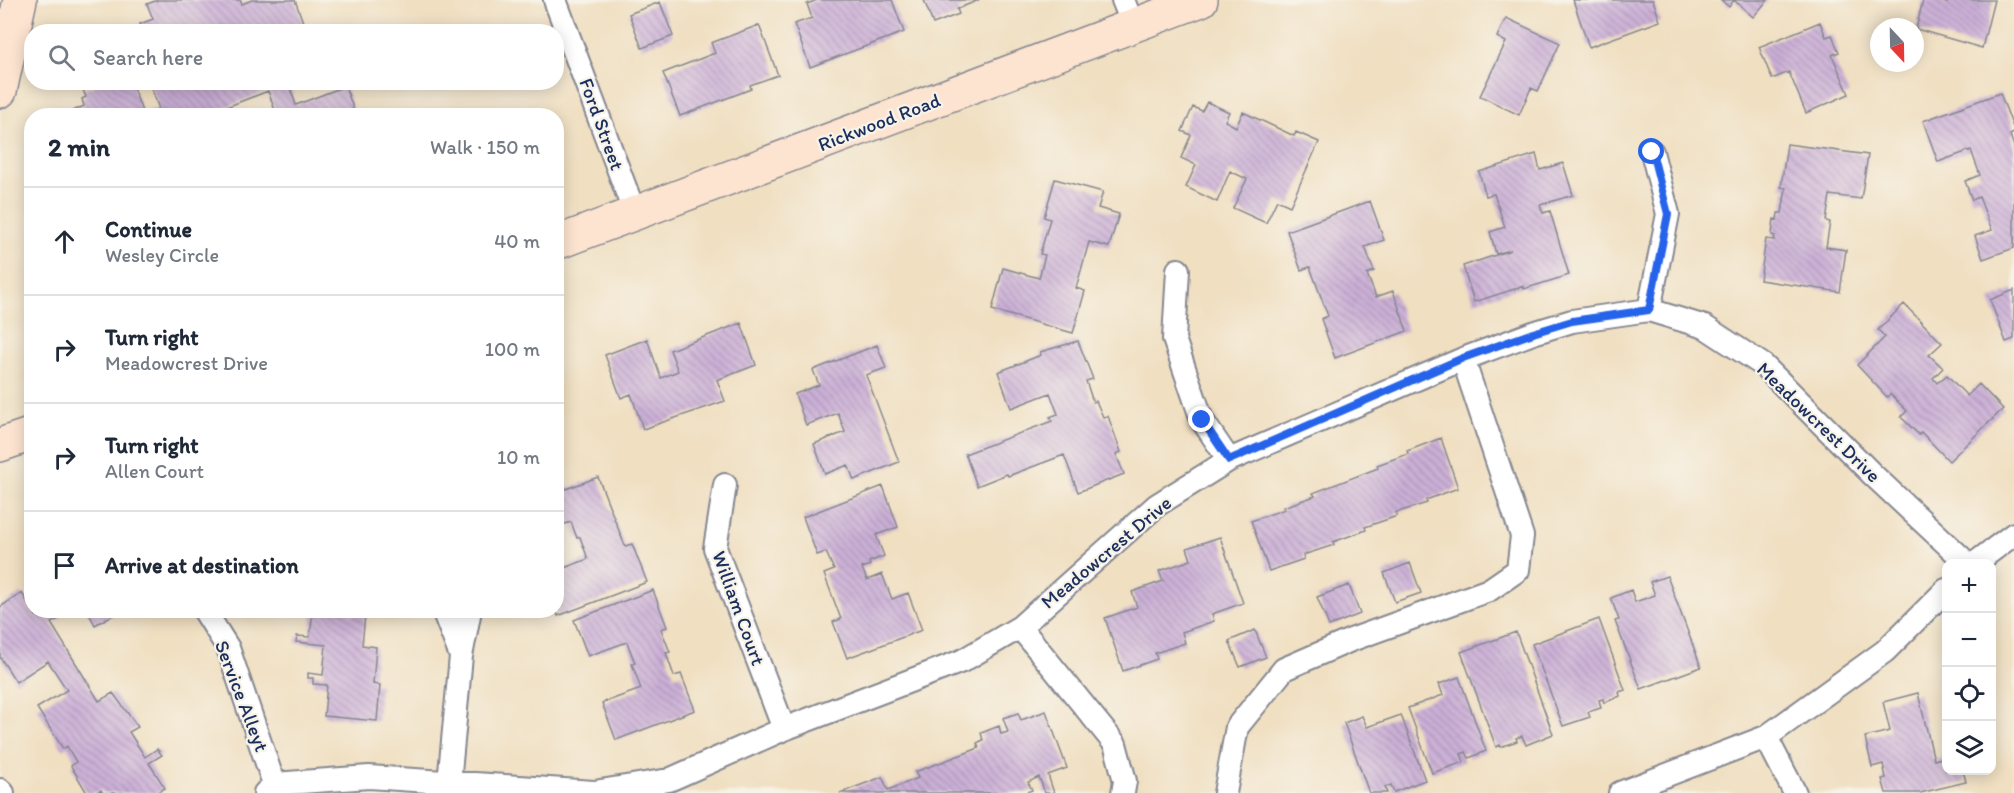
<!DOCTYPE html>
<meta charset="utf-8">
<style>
:root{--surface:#fff;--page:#f2f2f3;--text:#1f2937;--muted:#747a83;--line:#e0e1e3}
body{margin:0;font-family:Itim,sans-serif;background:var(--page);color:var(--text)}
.controls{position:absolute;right:18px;bottom:18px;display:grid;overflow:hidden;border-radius:12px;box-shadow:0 3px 15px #0003}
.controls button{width:54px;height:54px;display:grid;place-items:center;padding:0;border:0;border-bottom:2px solid var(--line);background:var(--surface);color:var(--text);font:30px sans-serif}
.compass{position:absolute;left:1870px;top:18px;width:54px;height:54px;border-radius:50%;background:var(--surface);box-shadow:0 3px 15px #0003;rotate:158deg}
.stop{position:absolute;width:18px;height:18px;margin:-14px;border:4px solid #2563eb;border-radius:50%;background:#fff}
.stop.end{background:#2563eb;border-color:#fff;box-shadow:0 2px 6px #0008}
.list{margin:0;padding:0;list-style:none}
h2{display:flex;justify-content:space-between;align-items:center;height:78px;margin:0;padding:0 24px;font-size:26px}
h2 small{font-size:20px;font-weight:400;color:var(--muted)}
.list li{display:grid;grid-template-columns:39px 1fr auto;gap:18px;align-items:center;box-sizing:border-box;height:108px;padding:0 24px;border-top:2px solid var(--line)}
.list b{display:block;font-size:22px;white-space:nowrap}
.list p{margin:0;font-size:20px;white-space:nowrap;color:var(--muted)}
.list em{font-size:20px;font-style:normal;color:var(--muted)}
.icon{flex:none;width:33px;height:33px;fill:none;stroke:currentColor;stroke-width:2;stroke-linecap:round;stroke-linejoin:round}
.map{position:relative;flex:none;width:2014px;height:793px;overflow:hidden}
.search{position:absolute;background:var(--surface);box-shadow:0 3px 15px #0003;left:24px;top:24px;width:540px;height:66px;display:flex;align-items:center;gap:15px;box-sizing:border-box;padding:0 21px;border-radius:24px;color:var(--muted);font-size:22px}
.panel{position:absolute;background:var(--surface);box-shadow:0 3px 15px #0003;left:24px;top:108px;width:540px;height:510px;border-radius:24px}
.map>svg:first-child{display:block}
</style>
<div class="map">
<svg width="2014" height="793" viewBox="0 0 2014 793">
<defs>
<pattern id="building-back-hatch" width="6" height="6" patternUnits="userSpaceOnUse" patternTransform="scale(1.5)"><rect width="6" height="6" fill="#ccb0d7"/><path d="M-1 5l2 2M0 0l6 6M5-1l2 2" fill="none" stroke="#a590b2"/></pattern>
</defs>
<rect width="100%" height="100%" fill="#f7f3e8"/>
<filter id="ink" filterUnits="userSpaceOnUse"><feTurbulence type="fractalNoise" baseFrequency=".0167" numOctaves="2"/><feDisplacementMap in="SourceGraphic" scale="12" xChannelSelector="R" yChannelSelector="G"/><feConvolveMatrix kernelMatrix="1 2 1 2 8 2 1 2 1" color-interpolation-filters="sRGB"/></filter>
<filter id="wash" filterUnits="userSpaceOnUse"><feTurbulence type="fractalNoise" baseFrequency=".008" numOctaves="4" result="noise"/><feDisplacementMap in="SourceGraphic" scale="24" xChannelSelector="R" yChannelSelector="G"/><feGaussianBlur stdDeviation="1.35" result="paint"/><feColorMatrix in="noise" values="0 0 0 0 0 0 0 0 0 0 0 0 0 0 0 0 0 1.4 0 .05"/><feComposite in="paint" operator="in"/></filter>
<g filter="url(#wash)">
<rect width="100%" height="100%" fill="#f0dfc1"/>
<g id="blocks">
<path fill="url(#building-back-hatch)" d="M158 0H240L242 4 252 0H295L304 25 288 32H143L140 24 153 19 147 4Z
M817 0H892L904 32 810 67 794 24 812 18 807 4Z
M924 0H979L957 9 959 14 933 24Z
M1573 0H1653L1660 21 1589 47Z
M1721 0H1768L1753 17 1734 0 1729 7Z
M1923 0H1936L1947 3 1948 0H1994L1982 48 1916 29Z
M660 2 673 36 642 48 629 14Z
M1506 18 1560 43 1538 91 1531 88 1519 115 1480 96 1506 42 1497 37Z
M1820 22 1826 37 1832 35 1839 52 1832 55 1849 94 1806 113 1789 72 1772 79 1759 47Z
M759 25 778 75 750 85 751 89 680 116 663 73 715 53 711 43Z
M103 82H131L143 114 159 109 149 82H288L296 105 345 86 356 116H277L268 91 203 116H75L73 111 84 106 82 99 86 97 83 90Z
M2000 93 2014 130V133L2010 135 2014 147V248L1983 259 1975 236 1992 230 1979 197 1972 200 1965 181 1980 175 1971 150 1938 162 1923 121Z
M1207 102 1229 112 1225 121 1236 127 1243 112 1294 136 1296 132 1319 142 1290 206 1277 200 1266 223 1233 208 1247 179 1230 171 1217 202 1186 187 1196 165 1181 158 1191 135 1182 131 1193 107 1202 111Z
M1787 144 1868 155 1861 199 1830 195 1826 221 1830 222 1826 247 1846 250 1840 292 1760 280 1766 239 1774 240 1775 236 1772 235 1774 219 1777 220 1778 213H1782L1786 188 1781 187Z
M1536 154 1540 170 1563 163 1573 195 1540 205 1543 213 1550 211 1569 275 1524 289V286L1474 302 1463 266 1511 250 1496 254 1490 232 1505 227 1494 194 1486 196 1479 172Z
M1055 179 1103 192 1098 208 1119 214 1109 247 1089 242 1076 288 1085 291 1073 333 992 310 1003 268 1039 278 1045 255 1040 254 1050 219 1044 217Z
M1370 201 1384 240 1365 247 1374 271 1367 274 1376 297 1393 291 1407 331 1335 358 1321 319 1328 316 1310 267 1301 270 1287 231Z
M2014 290V339L2006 342 1990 300Z
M1904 304 1942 343 1929 355 1943 368 1933 378 1937 383 1947 375 1967 396 1979 384 2003 409 1949 461 1921 432 1919 435 1901 417 1907 411 1890 394 1887 397 1857 365 1885 337 1878 330Z
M741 323 756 365 717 380 725 401 643 429 631 394 621 398 605 355 647 339 661 378 678 371 670 350Z
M1078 341 1093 379 1086 381 1093 402 1096 401 1103 417 1108 416 1121 452 1116 454 1124 474 1078 492 1064 455 1008 476 1007 474 977 486 965 454 1052 421 1050 417 1058 414 1050 393 1011 408 998 372 1041 355 1040 352Z
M877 345 886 368 866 375 899 462 854 480 848 465 825 474 814 444 845 432 838 413 806 425 795 394 819 385 813 370Z
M1441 438 1458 488 1426 500 1427 503 1395 513 1397 516 1365 527 1366 530 1333 542 1334 545 1303 555 1304 559 1269 571 1251 521 1285 509 1283 507 1315 496 1313 493 1378 468 1377 465 1408 454 1407 451Z
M561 477 566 489 598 477 625 546 632 544 647 582 558 616 556 610V571L588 559 580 537 577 538 571 522 556 527V479Z
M883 486 898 527 876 535 884 556 869 562 870 565 862 568 867 580 882 574 892 599 908 593 922 630 847 658 833 622 841 619 824 574 834 570 826 552 817 555 803 517Z
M1220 537 1243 603 1212 614 1214 621 1182 632 1185 643 1155 653 1157 659 1123 671 1105 618 1137 607 1132 592 1163 581 1159 571 1191 560 1187 548Z
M1410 563 1421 593 1395 602 1384 573Z
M1667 576 1701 667 1641 689 1615 621 1619 620 1611 598 1631 590 1635 602 1655 595 1650 582Z
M1349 585 1360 614 1329 626 1317 597Z
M653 590 667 627 661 629 670 652 666 653 674 676 681 674 695 710 616 740 602 703 641 689 632 664 635 663 627 642 588 656 574 620Z
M22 593 36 616 44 610H54L55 613 58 611 62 617 51 623 99 701 113 693 138 727 129 732 145 757 157 749 162 755 149 763 165 788 157 793H103L101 790 95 793H87L71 766 76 762 67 746 63 749 37 708 67 690 48 661 16 682 0 657V607Z
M87 610H122L95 625Z
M313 610H350V614L365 616 362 645 376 647 373 684 380 685 377 721 324 716 327 685 313 684V678H308V673L323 675 326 645 296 642 297 636 310 637Z
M1599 619 1625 690 1619 692 1620 696 1604 703 1603 699 1599 700 1601 708 1588 712 1590 717 1563 726 1532 644Z
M1255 630 1266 657 1240 667 1229 641Z
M1516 632 1553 734 1526 745 1522 736 1516 738 1517 741 1500 747V745L1496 747 1461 652Z
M1459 677 1486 751 1469 758 1466 752 1461 754 1464 762 1432 773 1408 708 1443 695 1439 684Z
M1918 693 1934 760 1946 757V770H1963L1966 782 1920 793H1886L1882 779 1886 778 1883 764 1872 767 1865 737 1890 731 1883 702Z
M1046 711 1067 768 1048 775 1054 793H1045L1039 777 1028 782 1032 790 1024 793H840L882 777 888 790 918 778 915 772 979 748 977 743 983 740 981 733 999 726 1001 734 1008 732 1003 718 1018 713 1021 720Z
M1401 715 1425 780 1394 792 1391 785 1385 787 1387 793H1369L1344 723 1362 716 1367 727Z"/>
</g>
</g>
<g filter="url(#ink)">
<use href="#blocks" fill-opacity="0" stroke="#868790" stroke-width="1.5"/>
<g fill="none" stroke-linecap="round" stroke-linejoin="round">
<defs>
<path id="street" d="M555 0 635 214
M1123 0 1133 25
M1178 270 1174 339 1202 420 1229 460
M1649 310 1668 214 1652 152
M725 485 715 548 784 729
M1974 564 2014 534
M204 610 228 648 274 784
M443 610 461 656
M1020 627 1115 744 1125 781 1123 793
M1766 737 1795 793
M449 783 461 656 470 610
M0 790 3 793
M265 793 274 784 369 777 594 792 669 780 784 729 962 661 1020 627 1157 505 1229 460 1463 359 1533 333 1572 321 1649 310 1705 327 1763 365 1873 475 1968 564
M1225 793 1237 727 1284 669 1351 640 1489 590 1518 570 1522 536 1463 359
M1620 793 1766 737 1885 651 1946 590"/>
<path id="secondary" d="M0 91 20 0
M556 243 1201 0
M0 445 32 434"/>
</defs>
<use href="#street" stroke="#868790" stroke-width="26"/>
<use href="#secondary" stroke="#868790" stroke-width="36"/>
<use href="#street" stroke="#fff" stroke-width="22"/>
<use href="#secondary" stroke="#fde4d0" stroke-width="33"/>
</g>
</g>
<g fill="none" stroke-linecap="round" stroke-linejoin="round" filter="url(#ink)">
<path stroke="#2563eb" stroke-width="8" d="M1202 420 1229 460 1463 358 1533 333 1572 321 1649 310 1668 214 1652 152"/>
</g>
<g text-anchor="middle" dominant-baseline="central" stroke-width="4.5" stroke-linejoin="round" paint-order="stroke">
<g font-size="20" fill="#1b2f5e" stroke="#f7f3e8">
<text transform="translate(879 122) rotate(-21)">Rickwood Road</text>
<text transform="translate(602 124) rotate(70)">Ford Street</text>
<text transform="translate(1819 422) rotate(44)">Meadowcrest Drive</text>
<text transform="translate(1106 552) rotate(-40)">Meadowcrest Drive</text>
<text transform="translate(739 608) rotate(70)">William Court</text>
<text transform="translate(242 696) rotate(69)">Service Alleyt</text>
</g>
</g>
</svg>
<div class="controls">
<button>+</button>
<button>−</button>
<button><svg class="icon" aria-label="locate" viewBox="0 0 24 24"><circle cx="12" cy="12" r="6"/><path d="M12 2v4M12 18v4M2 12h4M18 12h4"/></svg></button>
<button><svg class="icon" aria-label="layers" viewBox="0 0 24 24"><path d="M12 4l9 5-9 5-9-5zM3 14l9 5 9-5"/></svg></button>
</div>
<svg class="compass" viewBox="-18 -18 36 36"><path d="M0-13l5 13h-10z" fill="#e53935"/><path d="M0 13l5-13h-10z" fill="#747a83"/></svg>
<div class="stop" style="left:1652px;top:152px"></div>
<div class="stop end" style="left:1202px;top:420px"></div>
<div class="search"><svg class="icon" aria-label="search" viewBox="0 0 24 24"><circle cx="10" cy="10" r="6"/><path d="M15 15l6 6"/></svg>Search here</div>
<section class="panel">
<h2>2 min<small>Walk · 150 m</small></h2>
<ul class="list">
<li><svg class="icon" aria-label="ahead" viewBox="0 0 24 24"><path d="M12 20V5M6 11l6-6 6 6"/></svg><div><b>Continue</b><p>Wesley Circle</p></div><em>40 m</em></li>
<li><svg class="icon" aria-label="right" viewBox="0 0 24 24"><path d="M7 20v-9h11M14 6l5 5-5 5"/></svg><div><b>Turn right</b><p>Meadowcrest Drive</p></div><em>100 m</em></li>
<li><svg class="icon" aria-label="right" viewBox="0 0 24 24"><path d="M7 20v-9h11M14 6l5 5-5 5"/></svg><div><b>Turn right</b><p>Allen Court</p></div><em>10 m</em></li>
<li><svg class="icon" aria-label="arrive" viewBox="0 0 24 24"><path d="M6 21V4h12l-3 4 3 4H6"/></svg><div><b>Arrive at destination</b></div></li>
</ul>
</section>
</div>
